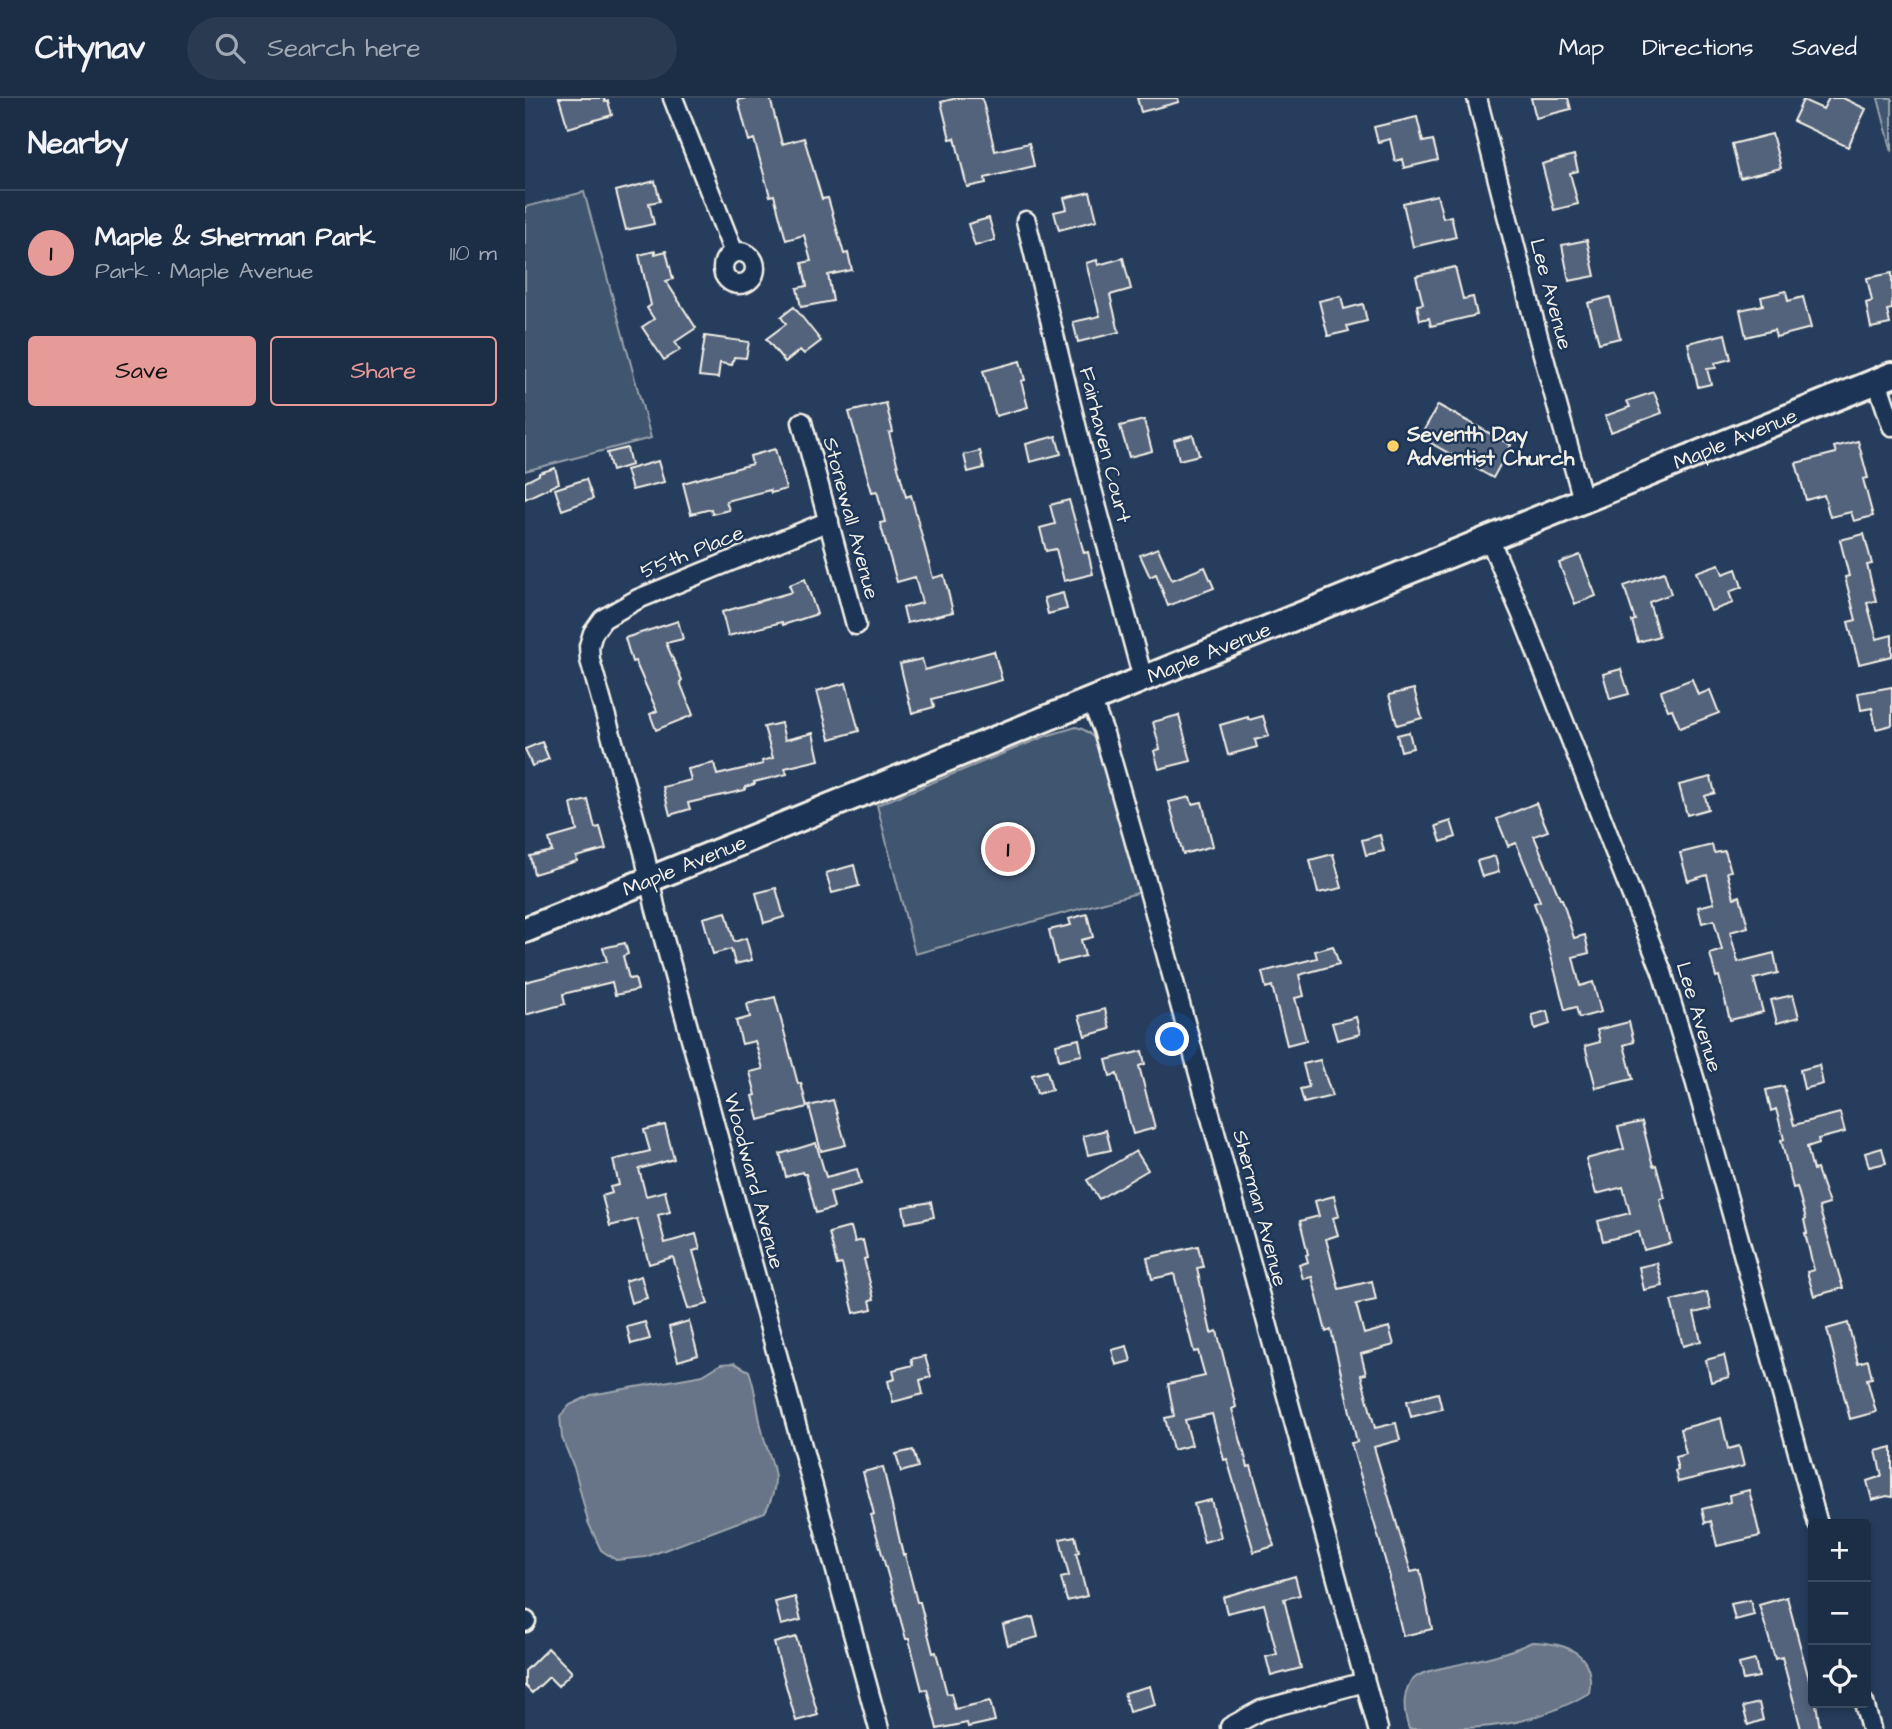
<!DOCTYPE html>
<meta charset="utf-8">
<style>
:root{--surface:#1c2e46;--page:#293a51;--text:#f1f3f6;--muted:#a0a8b3;--line:#3a4a5f;--accent:#e69b98}
body{margin:0;font-family:"Architects Daughter",sans-serif;background:var(--page);color:var(--text)}
.controls{position:absolute;right:21px;bottom:21px;display:grid;overflow:hidden;border-radius:7px;box-shadow:0 4px 10px #0003}
.controls button{width:63px;height:63px;display:grid;place-items:center;padding:0;border:0;border-bottom:2px solid var(--line);background:var(--surface);color:var(--text);font:35px sans-serif}
.you{position:absolute;left:648px;top:942px;width:24px;height:24px;margin:-18px;border:5px solid #fff;border-radius:50%;background:#1a73e8;box-shadow:0 0 0 10px #1a73e833}
.badge{display:grid;place-items:center;width:46px;height:46px;border-radius:50%;background:var(--accent);color:#111;font-size:23px;font-weight:700}
.pin{position:absolute;translate:-50% -50%;border:4px solid #fff;box-shadow:0 2px 7px #0006}
.list{margin:0;padding:0;list-style:none}
h2{display:flex;justify-content:space-between;align-items:center;height:91px;margin:0;padding:0 28px;font-size:30px}
h2 small{font-size:23px;font-weight:400;color:var(--muted)}
.list li{display:grid;grid-template-columns:46px 1fr auto;gap:21px;align-items:center;box-sizing:border-box;height:126px;padding:0 28px;border-top:2px solid var(--line)}
.list b{display:block;font-size:26px;white-space:nowrap}
.list p{margin:0;font-size:23px;white-space:nowrap;color:var(--muted)}
.list em{font-size:23px;font-style:normal;color:var(--muted)}
.actions{display:flex;gap:14px;padding:21px 28px}
.actions a{flex:1;padding:16px 0;border:2px solid var(--accent);border-radius:7px;text-align:center;font-size:24px;color:var(--accent)}
.actions .main{background:var(--accent);color:#111}
.icon{flex:none;width:38px;height:38px;fill:none;stroke:currentColor;stroke-width:2;stroke-linecap:round;stroke-linejoin:round}
.map{position:relative;flex:none;width:1367px;height:1631px;overflow:hidden}
header{display:flex;align-items:center;gap:42px;box-sizing:border-box;height:98px;padding:0 35px;background:var(--surface);border-bottom:2px solid var(--line)}
header strong{font-size:33px}
nav{display:flex;gap:38px;margin-inline-start:auto;font-size:24px}
.search{width:490px;height:63px;background:var(--page);display:flex;align-items:center;gap:18px;box-sizing:border-box;padding:0 24px;border-radius:38px;color:var(--muted);font-size:26px}
main{display:flex}
aside{flex:1;background:var(--surface)}
.map>svg:first-child{display:block}
</style>
<header>
<strong>Citynav</strong>
<div class="search"><svg class="icon" aria-label="search" viewBox="0 0 24 24"><circle cx="10" cy="10" r="6"/><path d="M15 15l6 6"/></svg>Search here</div>
<nav><a>Map</a><a>Directions</a><a>Saved</a></nav>
</header>
<main>
<aside>
<h2>Nearby<small></small></h2>
<ul class="list">
<li><span class="badge">1</span><div><b>Maple &amp; Sherman Park</b><p>Park · Maple Avenue</p></div><em>110 m</em></li>
</ul>
<div class="actions"><a class="main">Save</a><a>Share</a></div>
</aside>
<div class="map">
<svg width="1367" height="1631" viewBox="0 0 1367 1631">
<rect width="100%" height="100%" fill="#263d5d"/>
<filter id="ink" filterUnits="userSpaceOnUse"><feTurbulence type="fractalNoise" baseFrequency=".0143" numOctaves="2"/><feDisplacementMap in="SourceGraphic" scale="14" xChannelSelector="R" yChannelSelector="G"/><feConvolveMatrix kernelMatrix="1 2 1 2 8 2 1 2 1" color-interpolation-filters="sRGB"/></filter>
<g filter="url(#ink)">
<path fill="#40546f" stroke="#9aa2ac" stroke-width="2" d="M1353 0H1367V54Z
M59 94 126 340 0 373V109Z
M551 629C564 632 570 640 575 652L616 794 390 856 352 707 521 638Z"/>
<path fill="#677588" stroke="#9fa7ae" stroke-width="2" d="M209 1265 224 1273C231 1292 232 1312 237 1332 245 1368 260 1377 240 1414L121 1459 91 1462 76 1452 63 1424 50 1372 37 1340 35 1318 45 1307 66 1297 178 1277 196 1266Z
M1007 1544C1041 1545 1071 1554 1064 1595 1004 1631 953 1631 884 1631 879 1616 875 1590 891 1579 900 1573 916 1570 927 1568 955 1561 982 1556 1007 1544Z"/>
<path fill="#52647b" stroke="#f4f1e8" stroke-width="2" d="M34 0H79L80 4 83 3 87 17 43 30Z
M222 0H245L257 46 279 40 297 101 303 100 319 156 323 155 327 172 303 177 308 203 276 209 272 190 282 188 277 165 286 163 279 137 261 142 249 97 245 98 229 41 224 43 213 2Z
M432 0H457L470 53 504 45 509 68 460 80 461 85 442 89 430 40 425 41 416 4Z
M612 0H653L654 4 616 14Z
M1006 0H1043L1046 11 1011 20Z
M1304 0H1318L1341 11 1323 49 1268 23 1278 2 1298 11Z
M892 19 898 44 908 42 913 62 879 70 877 61 870 63 865 41 853 44 849 29Z
M1247 36 1256 70 1215 80 1207 46Z
M1049 57 1053 73 1045 75 1053 106 1029 112 1017 66Z
M130 83 135 103 124 105 129 126 101 132 91 93Z
M565 94 572 122 534 132 529 114 542 111 539 100Z
M912 97 918 120 926 118 931 139 888 149 878 105Z
M464 120 470 142 450 148 443 126Z
M1062 142 1070 178 1044 183 1037 147Z
M130 153V156L141 153 148 181 141 183 171 230 150 244 155 252 139 262 117 229 129 221 122 210 126 207 114 157Z
M598 160 606 191 585 197 594 234 553 244 548 224 575 218 561 165 572 162 573 167Z
M930 169 938 201 948 199 952 217 906 228 904 220 895 222 892 207 898 206 891 178Z
M1367 175V211L1362 212 1365 226 1346 230 1341 205 1347 203 1342 180Z
M1261 193 1263 203 1278 199 1286 230 1251 239 1249 232 1221 239 1215 212 1238 207 1236 199Z
M816 198 819 211 838 206 842 223 822 228 824 233 803 238 794 203Z
M1085 199 1095 240 1074 245 1063 205Z
M269 209 296 243 279 256 275 252 260 264 241 241 261 226 256 219Z
M1200 236 1206 261 1190 265 1191 270 1182 271 1186 286 1173 289 1163 245Z
M180 238 224 244 221 260 209 259 207 267 195 265 193 280 174 278Z
M495 263 500 282 496 283 503 309 471 318 458 273Z
M1129 294 1137 315 1086 334 1080 318 1105 309 1102 303Z
M361 305 368 334 364 335 381 399 386 397 408 480 419 477 428 514 382 525 378 510 397 505 390 479 372 484 355 425 360 424 352 393 347 394 324 314Z
M913 307 986 347 968 380 895 339Z
M619 322 627 353 604 359 595 328Z
M668 337 674 357 654 362 649 342Z
M531 338 536 356 505 364 501 346Z
M1333 343 1343 380 1338 381 1348 418 1329 423 1326 414 1305 419 1299 397 1281 402 1271 365 1311 355 1309 349Z
M102 350 106 367 87 373 82 355Z
M250 351 261 391 246 395 245 392 201 403 204 412 187 416 186 411 166 416 158 385 227 366 225 358Z
M455 353 459 370 443 374 439 357Z
M133 363 139 384 107 392 101 372Z
M30 370 34 385 0 401V384L14 377V375Z
M61 381 68 401 37 412 30 391Z
M544 402 559 455 563 454 568 476 539 483 531 451 521 453 515 430 530 426 525 407Z
M1339 436 1347 466 1342 467 1351 503 1342 505 1352 541 1367 537V558L1334 566 1323 524 1331 522 1320 479 1324 478 1315 442Z
M633 450 647 482 680 469 689 490 643 508 631 476 625 479 615 457Z
M1055 457 1071 498 1050 506 1034 465Z
M1194 466 1198 476 1211 471 1217 489 1204 494 1208 505 1186 513 1171 474Z
M1139 474 1146 496 1124 504 1134 538 1113 544 1107 523 1110 522 1099 488Z
M280 481 292 516 258 527 257 524 203 538 197 514 267 494 264 487Z
M538 495 542 511 523 516 519 500Z
M153 523 158 541 141 545 157 582 155 584 168 617 131 632 125 616 132 613 110 563 107 564 100 540Z
M469 553 477 582 407 601 409 609 387 615 375 566 397 561 400 572Z
M1096 571 1104 596 1085 601 1078 576Z
M1167 581 1173 597 1185 592 1194 615 1155 630 1147 611 1143 612 1136 593Z
M321 585 334 633 305 641 292 593Z
M1367 589V627L1351 631 1347 610 1336 612 1333 595Z
M889 591 897 620 872 627 864 597Z
M654 617 666 663 634 671 629 653 635 651 628 624Z
M738 618 744 638 730 642 732 649 703 657 695 627 723 619 724 622Z
M256 625 260 642 288 635 294 662 260 670 262 676 229 684 230 686 220 689V692L163 705 165 711 145 717 138 689 166 682 163 671 189 665 192 677 238 666 237 663 248 660 239 629Z
M884 634 888 650 876 653 872 637Z
M17 644 24 661 7 668 0 651Z
M1186 679 1190 695 1180 698 1183 711 1162 717 1154 687Z
M665 699 667 706 677 704 688 748 658 756 644 704Z
M63 702 70 730 75 729 81 751 51 759 52 763 9 776 5 758 27 753 24 741 52 733 46 706Z
M1011 705 1023 733 1009 738 1035 801H1037L1049 840 1060 837 1064 855 1048 859 1055 888 1068 884 1076 914 1054 920 1051 909 1040 912 1020 835 1009 805 1015 803 991 745 983 748 972 721Z
M926 723 931 739 916 744 911 728Z
M855 737 859 753 841 757 837 742Z
M1187 747 1189 755 1200 753 1206 773 1202 774 1209 800 1215 798 1223 829 1205 834 1213 864 1249 855 1253 875 1229 881 1238 914 1205 922 1194 878 1191 879 1185 856 1197 852 1189 822 1177 825 1173 809 1189 805 1182 777 1163 783 1155 755Z
M808 756 817 790 793 795 785 762Z
M970 758 974 774 957 779 952 763Z
M329 767 334 788 307 795 301 775Z
M251 790 259 819 239 825 231 795Z
M201 814 209 844 221 840 227 862 210 866 206 851 188 856 178 820Z
M562 816 568 839 556 842 560 858 532 865 524 832 546 827 544 821Z
M100 845 103 856 98 858 104 881 110 880 113 892 90 897 87 884 38 896 40 906 0 917V884L82 863 78 850Z
M808 848 814 866 774 877 779 898 770 900 781 942 762 947 747 888 741 890 737 874 792 860 790 853Z
M1268 897 1274 919 1252 925 1246 902Z
M250 899 273 986 276 985 282 1009 234 1022 228 998 231 997 225 974 238 971 230 943 217 946 211 923 225 919 222 906Z
M580 911 585 931 560 938 554 918Z
M1022 913 1025 926 1010 931 1007 917Z
M831 919 835 936 812 942 807 925Z
M1104 924 1109 944 1099 947 1108 981 1071 990 1060 948 1075 944 1072 932Z
M554 941 557 957 534 962 531 946Z
M617 953 620 966 614 968 630 1030 608 1036 592 976 585 978 581 962Z
M795 962 807 998 779 1005 775 991 784 989 778 966Z
M1294 967 1298 986 1279 991 1275 972Z
M522 973 527 992 512 996 507 977Z
M1259 988 1269 1027 1315 1015 1320 1034 1293 1041 1294 1045 1282 1049 1288 1072 1292 1071 1304 1106 1294 1109 1318 1190 1289 1198 1282 1174 1289 1172 1280 1135H1282L1279 1122 1281 1121 1272 1089 1268 1090 1256 1042 1259 1041 1251 1011 1246 1013 1241 992Z
M308 1002 321 1047 296 1053 284 1008Z
M1117 1024 1128 1068 1131 1067 1140 1100 1135 1101 1146 1145 1119 1152 1114 1134 1078 1143 1073 1123 1105 1115 1098 1089 1071 1096 1061 1061 1099 1051 1093 1029Z
M140 1027 149 1061 114 1071 121 1098 140 1093 145 1114 133 1117 140 1145 171 1136 175 1151 168 1153 183 1206 163 1211 148 1159 124 1166 112 1121 85 1128 77 1098 87 1095 85 1089 94 1087 88 1062 125 1053 119 1032Z
M581 1032 586 1052 563 1057 558 1038Z
M291 1045 301 1079 332 1071 336 1086 305 1094 309 1110 291 1115 281 1076H278L277 1074 261 1079 255 1056Z
M1357 1050 1361 1065 1344 1069 1340 1055Z
M611 1053 623 1072 574 1101 562 1082Z
M809 1098 814 1118 808 1120 813 1137 801 1141 814 1191 847 1183 851 1202 831 1206 839 1236 864 1229 869 1247 836 1256 841 1276 836 1277 850 1330 871 1325 875 1342 849 1349 886 1474 895 1472 907 1531 878 1538 864 1480 865 1479 826 1345 832 1344 806 1232 801 1234 787 1179 778 1181 774 1167 783 1164 781 1157 783 1156 775 1123 794 1118 790 1103Z
M406 1104 409 1119 381 1125 378 1109Z
M326 1129 330 1144 338 1142 342 1160 339 1161 349 1201 345 1202 347 1211 329 1215 317 1166 312 1167 304 1135Z
M673 1148 678 1169 672 1170 686 1235 692 1233 711 1309 707 1311 723 1369 726 1368 749 1448 729 1454 702 1361 699 1362 687 1316 660 1322 667 1347 648 1352 640 1320 649 1318 643 1286 680 1278 673 1253 669 1254 649 1176 627 1181 622 1160Z
M1132 1165 1138 1188 1119 1192 1114 1169Z
M116 1178 122 1200 106 1205 100 1183Z
M1182 1194 1186 1211 1169 1215 1176 1243 1158 1248 1146 1203Z
M164 1223 173 1257 153 1263 144 1229Z
M120 1224 125 1241 106 1246 102 1229Z
M1323 1225 1333 1265 1343 1262 1347 1280 1342 1281 1351 1314 1325 1321 1302 1231Z
M602 1248 606 1263 591 1267 587 1252Z
M1199 1257 1204 1279 1186 1284 1181 1262Z
M400 1258 406 1279 395 1282 398 1296 368 1304 363 1283 370 1281 368 1272 388 1267 386 1261Z
M913 1295 917 1311 886 1319 882 1303Z
M1196 1320 1203 1351 1214 1348 1219 1368 1153 1384 1150 1373 1153 1372 1150 1359 1161 1356 1155 1331Z
M1367 1349V1399L1362 1398 1347 1402 1342 1383 1357 1378 1351 1353Z
M388 1352 393 1369 376 1374 371 1356Z
M358 1369 378 1457H380L392 1504H395L408 1555 411 1554 422 1596 426 1595 430 1611 465 1603 470 1623 443 1629 442 1625 412 1631 402 1591 397 1592 384 1541H381L346 1417 349 1416 338 1374Z
M1224 1392 1235 1438 1192 1448 1186 1423 1180 1425 1177 1411 1205 1404 1204 1397Z
M686 1402 696 1439 679 1444 669 1406Z
M550 1438 554 1454 551 1455 562 1498 542 1503 536 1480 544 1478 535 1441Z
M770 1478 775 1497 759 1501 776 1570 746 1578 741 1559 752 1556 739 1506 702 1515 698 1499Z
M270 1499 276 1522 256 1527 250 1504Z
M1262 1499 1288 1596V1605H1291L1295 1631H1276L1257 1559 1250 1561 1234 1507Z
M1225 1502 1229 1517 1210 1522 1206 1506Z
M508 1519 513 1539 483 1547 478 1527Z
M271 1539 293 1617 271 1623 249 1545Z
M23 1550 47 1574 33 1588 24 1579 7 1595 0 1588V1573Z
M1230 1562 1234 1579 1218 1582 1214 1566Z
M625 1588 630 1607 604 1614 599 1595Z
M1234 1605 1238 1622 1223 1627 1218 1609Z"/>
<g fill="none" stroke-linecap="round" stroke-linejoin="round">
<defs>
<path id="street" d="M148 0 209 155
M952 0 1013 238 1058 402
M501 123 565 384 618 581
M198 170a16 16 0 1 1 32 0a16 16 0 1 1-32 0Z
M1352 283 1367 328
M277 324 331 527
M304 423 113 501 78 521 68 535 64 548 65 562 119 754 130 808 354 1631
M964 440 997 517 1137 874 1171 986 1293 1426
M566 602 578 632 626 800 853 1631
M0 1524 1 1523
M1339 1605 1346 1631
M705 1629 736 1612 840 1584"/>
<g id="secondary">
<path id="s1" d="M0 832 1367 277"/>
</g>
</defs>
<use href="#street" stroke="#f4f1e8" stroke-width="23"/>
<use href="#secondary" stroke="#f4f1e8" stroke-width="30"/>
<use href="#street" stroke="#1d3557" stroke-width="18"/>
<use href="#secondary" stroke="#1d3557" stroke-width="24"/>
</g>
</g>
<circle fill="#ffd166" stroke="#1d3557" stroke-width="2.5" cx="868" cy="348" r="7"/>
<g text-anchor="middle" dominant-baseline="central" stroke-width="5" stroke-linejoin="round" paint-order="stroke">
<g font-size="21" fill="#f4f1e8" stroke="#1d3557">
<text transform="translate(1026 196) rotate(75)">Lee Avenue</text>
<text stroke="none"><textPath href="#s1" startOffset="1306">Maple Avenue</textPath></text>
<text transform="translate(580 347) rotate(76)">Fairhaven Court</text>
<text transform="translate(326 420) rotate(75)">Stonewall Avenue</text>
<text transform="translate(167 454) rotate(-22)">55th Place</text>
<text stroke="none"><textPath href="#s1" startOffset="738">Maple Avenue</textPath></text>
<text stroke="none"><textPath href="#s1" startOffset="172">Maple Avenue</textPath></text>
<text transform="translate(1174 919) rotate(73)">Lee Avenue</text>
<text transform="translate(229 1083) rotate(75)">Woodward Avenue</text>
<text transform="translate(735 1110) rotate(75)">Sherman Avenue</text>
</g>
<g font-size="21" font-weight="bold" fill="#f4f1e8" stroke="#1d3557" text-anchor="start">
<text x="882" y="336">Seventh Day<tspan x="882" dy="24">Adventist Church</tspan></text>
</g>
</g>
</svg>
<div class="controls">
<button>+</button>
<button>−</button>
<button><svg class="icon" aria-label="locate" viewBox="0 0 24 24"><circle cx="12" cy="12" r="6"/><path d="M12 2v4M12 18v4M2 12h4M18 12h4"/></svg></button>
</div>
<div class="you"></div>
<div class="pin badge" style="left:483px;top:751px">1</div>
</div>
</main>
